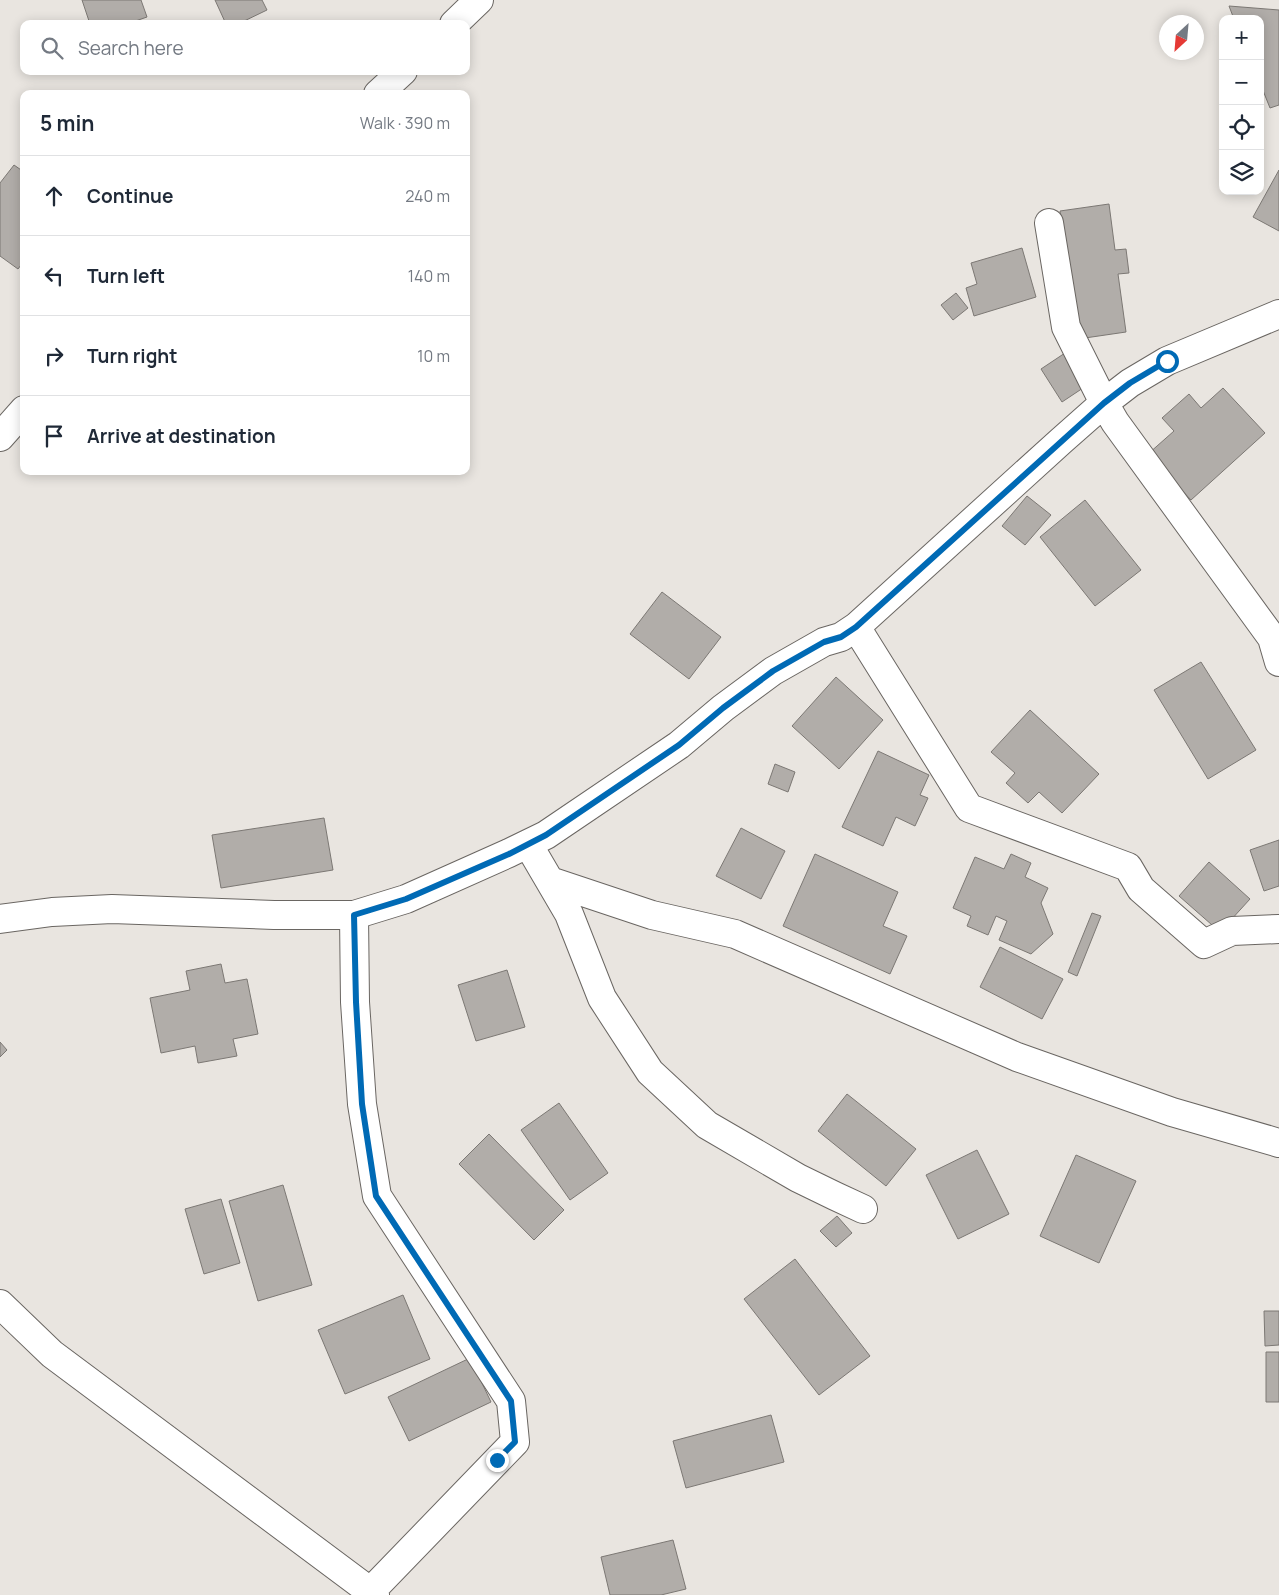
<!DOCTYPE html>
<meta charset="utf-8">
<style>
:root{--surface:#fff;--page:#f6f6f7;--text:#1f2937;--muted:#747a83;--line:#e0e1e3}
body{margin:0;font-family:Manrope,sans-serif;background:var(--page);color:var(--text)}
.controls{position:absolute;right:15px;top:15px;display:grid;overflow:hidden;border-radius:10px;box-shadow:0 2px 12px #0003}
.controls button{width:45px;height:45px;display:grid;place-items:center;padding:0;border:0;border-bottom:1px solid var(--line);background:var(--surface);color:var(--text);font:25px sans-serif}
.compass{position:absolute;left:1159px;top:15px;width:45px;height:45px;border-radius:50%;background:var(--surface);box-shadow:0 2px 12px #0003;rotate:206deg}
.stop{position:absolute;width:15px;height:15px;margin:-11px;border:4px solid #006ab5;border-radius:50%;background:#fff}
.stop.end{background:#006ab5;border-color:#fff;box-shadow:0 1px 5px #0008}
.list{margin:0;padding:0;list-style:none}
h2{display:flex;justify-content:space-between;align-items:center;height:65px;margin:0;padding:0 20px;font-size:21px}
h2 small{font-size:16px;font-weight:400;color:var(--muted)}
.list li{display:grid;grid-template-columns:32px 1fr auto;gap:15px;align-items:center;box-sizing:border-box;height:80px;padding:0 20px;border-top:1px solid var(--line)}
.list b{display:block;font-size:19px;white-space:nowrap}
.list em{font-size:16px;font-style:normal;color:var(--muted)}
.icon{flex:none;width:28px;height:28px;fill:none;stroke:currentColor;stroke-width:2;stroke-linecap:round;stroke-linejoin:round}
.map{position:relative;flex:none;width:1279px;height:1595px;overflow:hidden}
.search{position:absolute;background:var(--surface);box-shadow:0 2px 12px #0003;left:20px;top:20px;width:450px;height:55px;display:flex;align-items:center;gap:12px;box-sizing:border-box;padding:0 18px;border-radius:10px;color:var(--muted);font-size:19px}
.panel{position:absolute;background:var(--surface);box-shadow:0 2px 12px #0003;left:20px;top:90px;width:450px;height:385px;border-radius:10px}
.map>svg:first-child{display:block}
</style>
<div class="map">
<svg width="1279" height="1595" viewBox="0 0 1279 1595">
<rect width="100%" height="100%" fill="#e9e5e0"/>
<path fill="#b1ada9" stroke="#7c7874" d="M82 0H141L147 17 127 24H90Z
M215 0H262L267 10 238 24H226Z
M1229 6 1279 10V105L1270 108 1260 83V19H1234Z
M14 165 24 172V261L18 269 0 256V183Z
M1279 170V231L1253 217Z
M1109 204 1115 250 1126 249 1129 273 1118 274 1126 332 1078 339 1060 211Z
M1022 248 1036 297 974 316 966 288 977 284 971 263Z
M956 293 968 308 953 320 941 305Z
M1065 353 1086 386 1062 402 1041 369Z
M1223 388 1265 433 1191 500 1148 454 1174 431 1162 418 1189 394 1201 408Z
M1027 496 1051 515 1025 545 1002 526Z
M1085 500 1141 570 1095 606 1040 537Z
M662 592 721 637 689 679 630 634Z
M1201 662 1256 750 1208 779 1154 690Z
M836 677 883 720 839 769 792 726Z
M1030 710 1099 774 1062 813 1039 792 1028 803 1006 783 1015 773 991 752Z
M878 751 929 775 920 795 928 798 915 826 896 817 883 846 842 827Z
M775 764 795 772 788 792 768 784Z
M324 818 333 870 221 888 212 835Z
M741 828 785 851 761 899 716 876Z
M1279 840V886L1264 891 1250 850Z
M815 854 898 892 883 926 907 936 890 974 783 926Z
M1011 854 1031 863 1025 877 1048 888 1041 903 1053 934 1031 954 999 940 1007 921 996 916 988 935 967 926 971 916 953 908 975 857 1004 869Z
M1209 862 1250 899 1220 932 1179 896Z
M1092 913 1101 916 1077 976 1068 972Z
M1000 947 1063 979 1042 1019 980 987Z
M221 964 225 983 247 979 258 1034 233 1039 237 1056 198 1063 195 1046 161 1053 150 998 190 990 186 971Z
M507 970 525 1027 476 1041 458 985Z
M0 1042 7 1050 0 1057Z
M847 1094 916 1149 886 1186 818 1131Z
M559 1103 608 1173 570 1200 521 1130Z
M489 1134 564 1210 534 1240 459 1164Z
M977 1150 1009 1214 958 1239 926 1175Z
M1076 1155 1136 1181 1099 1263 1040 1236Z
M283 1185 312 1285 258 1301 229 1201Z
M221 1199 240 1263 204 1274 185 1209Z
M837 1216 852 1233 836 1247 820 1231Z
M795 1259 870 1356 819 1395 744 1299Z
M403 1295 430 1359 345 1394 318 1330Z
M1264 1311H1279V1345L1265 1346Z
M1266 1352H1279V1402H1266Z
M470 1358 491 1402 409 1441 388 1397Z
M771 1415 784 1462 686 1488 673 1441Z
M673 1540 686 1589 661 1595H610L601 1557Z"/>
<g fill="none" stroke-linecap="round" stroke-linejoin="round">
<defs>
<path id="minor" d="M454 24 479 0
M378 94 403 71
M1049 223 1066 327 1104 403 1115 422 1272 638 1279 662
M0 437 24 410
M856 627 969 808 1128 867 1141 889 1204 944 1232 931 1279 929
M528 844 569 914 602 998 650 1072 707 1125 798 1178 835 1196 863 1209
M550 881 652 915 735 934 1017 1057 1172 1112 1279 1143
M354 915 355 1002 362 1104 377 1196 511 1401 515 1442 371 1591
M0 919 52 912 112 909 274 915H354L406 899 509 853 546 835 679 745 723 708 773 671 824 642 841 637 856 627 1061 441 1104 403 1130 383 1167 361 1279 314
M0 1304 52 1354 375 1595"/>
</defs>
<use href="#minor" stroke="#6a6662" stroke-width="30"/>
<use href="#minor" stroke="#fff" stroke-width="28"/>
</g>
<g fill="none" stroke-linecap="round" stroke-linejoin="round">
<path stroke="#006ab5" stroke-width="6" d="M497 1460 515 1442 511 1401 376 1196 362 1104 356 1002 354 915 406 899 509 854 546 835 679 745 723 708 773 671 824 642 841 637 856 627 1104 403 1130 383 1167 361"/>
</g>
</svg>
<div class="controls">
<button>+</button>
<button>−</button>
<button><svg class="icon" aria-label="locate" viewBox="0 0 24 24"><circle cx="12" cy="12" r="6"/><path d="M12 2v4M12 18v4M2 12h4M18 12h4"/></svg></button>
<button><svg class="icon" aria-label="layers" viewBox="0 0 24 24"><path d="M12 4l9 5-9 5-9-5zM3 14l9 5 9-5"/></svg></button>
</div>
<svg class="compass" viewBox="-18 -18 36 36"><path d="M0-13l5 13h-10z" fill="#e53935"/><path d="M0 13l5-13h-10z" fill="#747a83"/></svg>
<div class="stop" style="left:1167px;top:361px"></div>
<div class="stop end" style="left:497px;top:1460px"></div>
<div class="search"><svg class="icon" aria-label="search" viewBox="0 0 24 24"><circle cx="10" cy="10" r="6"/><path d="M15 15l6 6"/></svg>Search here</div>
<section class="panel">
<h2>5 min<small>Walk · 390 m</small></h2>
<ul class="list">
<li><svg class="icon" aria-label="ahead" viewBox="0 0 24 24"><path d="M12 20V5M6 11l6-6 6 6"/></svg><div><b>Continue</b></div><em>240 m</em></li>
<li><svg class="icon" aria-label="left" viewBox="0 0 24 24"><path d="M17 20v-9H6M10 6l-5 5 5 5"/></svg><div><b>Turn left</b></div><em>140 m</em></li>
<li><svg class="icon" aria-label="right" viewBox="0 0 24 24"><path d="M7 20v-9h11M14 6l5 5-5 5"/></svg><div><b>Turn right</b></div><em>10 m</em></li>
<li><svg class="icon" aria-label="arrive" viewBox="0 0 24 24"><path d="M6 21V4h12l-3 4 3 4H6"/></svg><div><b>Arrive at destination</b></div></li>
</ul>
</section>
</div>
